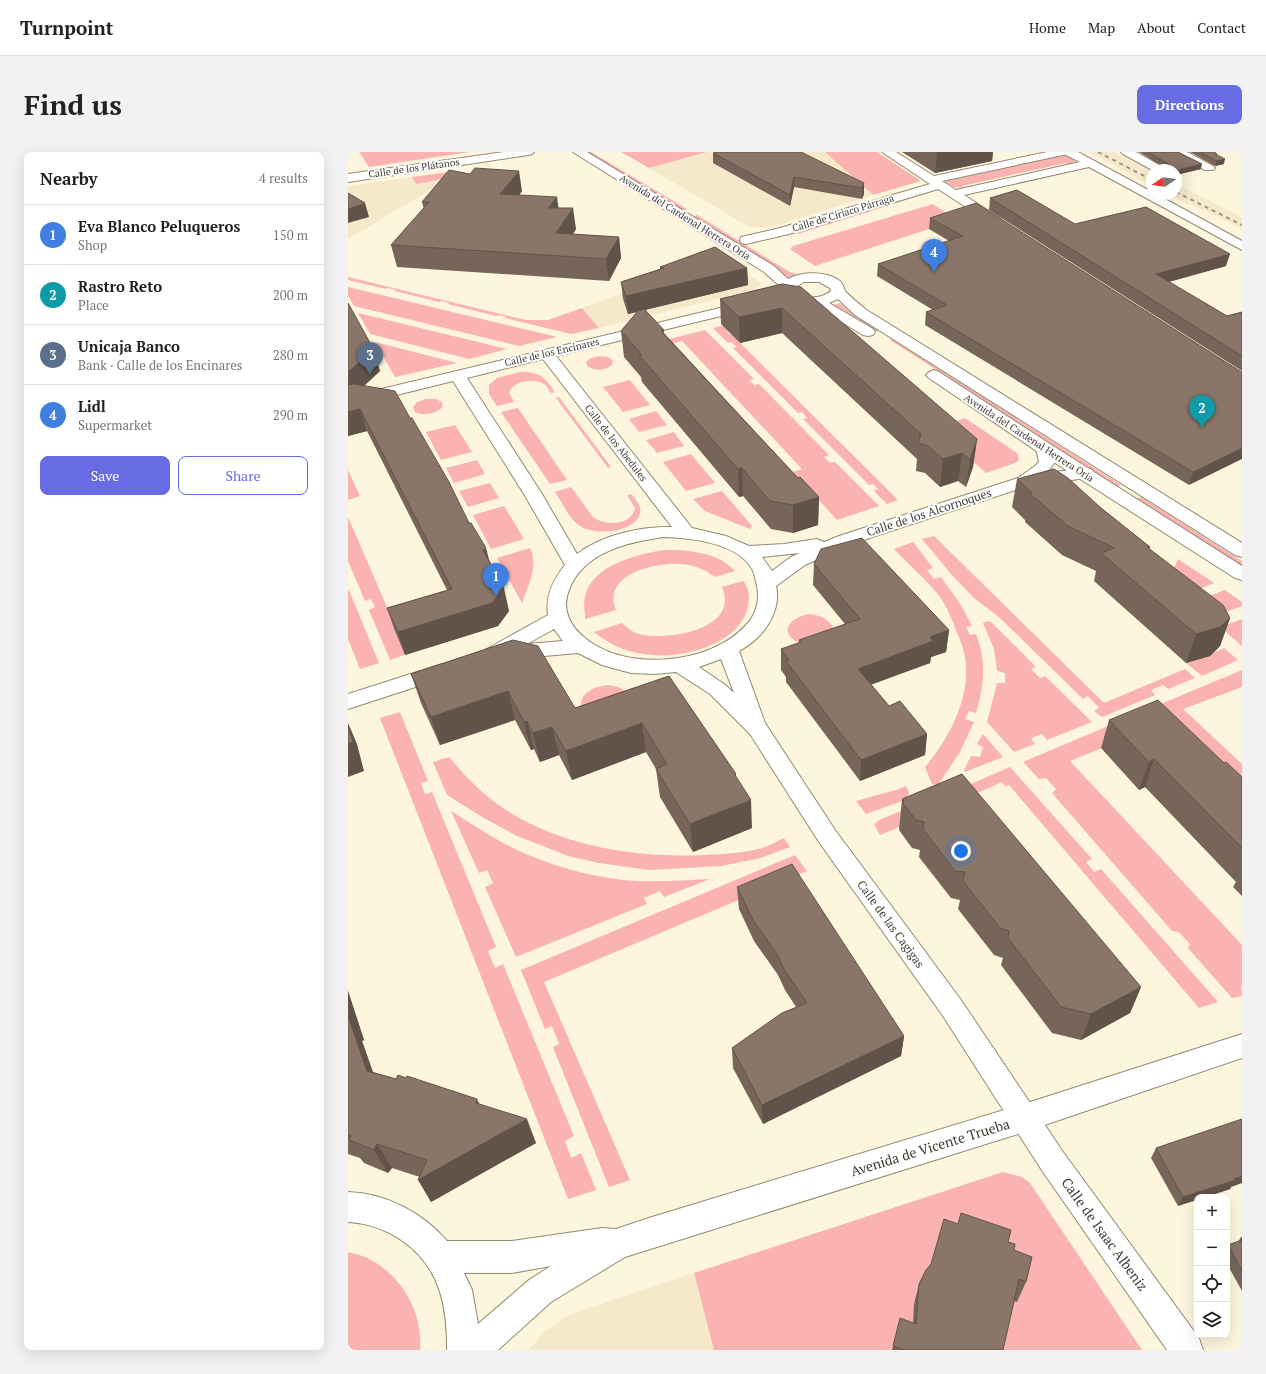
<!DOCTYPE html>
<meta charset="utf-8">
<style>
:root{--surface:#fff;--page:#f2f2f2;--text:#222;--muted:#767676;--line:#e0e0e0;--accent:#676ce5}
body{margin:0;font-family:"PT Serif",serif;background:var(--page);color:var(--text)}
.controls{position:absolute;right:12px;bottom:12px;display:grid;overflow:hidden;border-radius:8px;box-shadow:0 4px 16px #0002}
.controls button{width:36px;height:36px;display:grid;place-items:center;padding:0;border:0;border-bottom:1px solid var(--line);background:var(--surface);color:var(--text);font:20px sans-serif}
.compass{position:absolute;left:798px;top:12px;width:36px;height:36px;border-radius:50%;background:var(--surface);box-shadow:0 4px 16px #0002;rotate:257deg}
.you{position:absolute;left:613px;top:699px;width:14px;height:14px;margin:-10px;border:3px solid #fff;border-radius:50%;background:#1a73e8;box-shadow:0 0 0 6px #1a73e833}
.badge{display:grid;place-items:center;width:26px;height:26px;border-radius:50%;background:var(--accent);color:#fff;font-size:13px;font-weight:700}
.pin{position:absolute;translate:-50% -33px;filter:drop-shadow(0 1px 2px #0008)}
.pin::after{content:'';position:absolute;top:21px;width:14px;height:12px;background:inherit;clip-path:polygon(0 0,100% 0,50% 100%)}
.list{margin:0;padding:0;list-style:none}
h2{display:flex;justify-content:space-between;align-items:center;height:52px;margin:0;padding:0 16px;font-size:17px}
h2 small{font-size:13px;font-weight:400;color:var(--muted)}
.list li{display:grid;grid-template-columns:26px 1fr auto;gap:12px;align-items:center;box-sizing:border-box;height:60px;padding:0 16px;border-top:1px solid var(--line)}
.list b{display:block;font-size:15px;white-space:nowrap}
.list p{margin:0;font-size:13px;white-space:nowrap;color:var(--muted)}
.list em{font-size:13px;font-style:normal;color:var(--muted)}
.actions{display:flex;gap:8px;padding:12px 16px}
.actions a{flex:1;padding:9px 0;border:1px solid var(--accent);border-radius:8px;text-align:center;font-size:14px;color:var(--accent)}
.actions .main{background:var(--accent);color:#fff}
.icon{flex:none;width:22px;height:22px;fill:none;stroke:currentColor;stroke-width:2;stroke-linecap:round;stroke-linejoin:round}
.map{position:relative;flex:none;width:894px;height:1198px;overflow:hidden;border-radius:8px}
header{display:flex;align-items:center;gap:24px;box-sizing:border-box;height:56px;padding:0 20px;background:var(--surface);border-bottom:1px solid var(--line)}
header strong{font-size:19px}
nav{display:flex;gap:22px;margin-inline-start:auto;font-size:14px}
.intro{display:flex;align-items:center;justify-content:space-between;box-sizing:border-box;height:96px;padding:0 24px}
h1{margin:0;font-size:28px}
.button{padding:10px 18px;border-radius:8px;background:var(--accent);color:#fff;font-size:14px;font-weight:700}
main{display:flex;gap:24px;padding:0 24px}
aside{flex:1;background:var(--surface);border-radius:8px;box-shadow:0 4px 16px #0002}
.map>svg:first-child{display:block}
</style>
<header>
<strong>Turnpoint</strong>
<nav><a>Home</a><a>Map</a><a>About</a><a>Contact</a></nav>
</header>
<div class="intro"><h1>Find us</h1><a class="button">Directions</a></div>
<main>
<aside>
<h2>Nearby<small>4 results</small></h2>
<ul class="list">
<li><span class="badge" style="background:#3f7fe0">1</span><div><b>Eva Blanco Peluqueros</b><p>Shop</p></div><em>150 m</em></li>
<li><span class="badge" style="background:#0f9aa8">2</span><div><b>Rastro Reto</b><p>Place</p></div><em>200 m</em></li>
<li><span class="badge" style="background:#5c6f8a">3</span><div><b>Unicaja Banco</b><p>Bank · Calle de los Encinares</p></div><em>280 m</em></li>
<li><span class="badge" style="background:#3f7fe0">4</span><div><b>Lidl</b><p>Supermarket</p></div><em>290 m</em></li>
</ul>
<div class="actions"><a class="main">Save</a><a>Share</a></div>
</aside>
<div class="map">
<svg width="894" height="1198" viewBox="0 0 894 1198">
<rect width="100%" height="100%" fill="#fdf5dc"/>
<path fill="#f5e9ca" d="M359 0H477L525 43 423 75 403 76 301 16Z
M741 0H766L804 20V34Z
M102 20 105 25 93 27 97 33 87 35 0 87V34Z
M828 32 894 65V77L845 53 839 52 819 42H828Z
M372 105 409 128 412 131 411 135 406 138 251 176 234 156Z
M346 1121 366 1198H181L196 1180 221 1163Z"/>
<path fill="#fbb3b1" d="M11 0H122L21 15Z
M239 0H243L339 57 336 59Z
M273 0H359L301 16Z
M477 0H529L573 29 525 43Z
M712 3 724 5 728 9 722 13 718 11 614 34 617 36 606 35 597 30V28L600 27 604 28Z
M102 20 105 25 68 32 64 25Z
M583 37 586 39 450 82 447 80Z
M585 52 609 68 467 114 442 97 445 94Z
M349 63 440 119 450 123 440 127 345 65Z
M0 125 178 168H200L234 156 251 176 223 182 157 166 158 165 150 163 148 164 100 152 101 151 93 149 91 150 47 139 48 138 40 136 38 137 0 128Z
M0 135 209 185 171 194 6 154 0 143Z
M492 151 501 159 532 178 528 180 485 153Z
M10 161 159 197 121 207 22 182Z
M384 171 379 180 384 183 550 348 539 352 526 339 530 337 525 332 521 333 455 267 459 266 454 260 450 261 385 196 389 195 383 190 380 191 365 176Z
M357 178 406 227 401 228 406 233 411 232 481 303 476 305 482 311 487 310 531 354 489 368 445 320 454 317 334 189 313 194 309 190Z
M545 187 773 333 770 335 542 188Z
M27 190 109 211 47 225Z
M252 204 260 205 265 209 264 213C257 219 247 219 239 214L238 210 243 206Z
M172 220C191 220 196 224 207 240L203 241C201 237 198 233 194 231 184 226 166 229 161 240L166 250 149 254 141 242V233L149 226Z
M282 228 302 253 275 260 255 235Z
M211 245 263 315 260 316 208 246Z
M78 247H88L94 250 95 255C87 262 76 264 67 260L65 255 69 250Z
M170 256 219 328 202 332 153 260Z
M308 259 319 273 291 280 281 267Z
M617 266 669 301 671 308 667 311 638 321 587 276Z
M107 273 124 300 93 308 78 280Z
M326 280 336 294 309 301 298 288Z
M343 302 367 331 338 339 315 310Z
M129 308 137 322 106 331 98 316Z
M0 318 12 344 0 348Z
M142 331 151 346 120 355 111 339Z
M223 335 244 364C255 374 283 375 287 356L279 343 283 342C287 347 294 354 292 361 288 381 246 384 232 374 221 367 214 350 207 340Z
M374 339 404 374 402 377 357 359 345 347Z
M793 345 894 409V415L788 347Z
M156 354 176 387 143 397 125 363Z
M0 365 49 478 47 479 57 503 42 508 21 458 27 455 23 447 17 449 0 409Z
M586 384 756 551 837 517 847 526 820 537 815 533 803 538 807 543 754 565 746 559 751 556 740 544 735 547 652 466 626 446 604 423 574 387Z
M565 390 585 416 579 418 586 427 593 425 613 453 624 474 618 475 622 483 628 482C639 509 636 533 628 561L621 559 617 567 626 570 612 600 590 633 584 632 577 615C599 589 620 551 618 516 618 502 613 490 608 478 604 467 599 455 592 445 581 430 559 411 546 397Z
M182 396C191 413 180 434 174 451L149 406Z
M317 398C341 398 370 400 387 419L367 425C357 417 346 413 333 412 308 410 253 422 268 458L237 467C237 460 235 452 237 445 243 413 290 402 317 398Z
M830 407 866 431 835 444 821 418 827 414Z
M395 429C402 437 402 448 399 458 389 492 337 506 305 503 284 502 262 494 246 480L274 471C280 477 286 481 295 483 323 488 392 477 374 435Z
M0 436 31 511 12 517 0 487Z
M877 438 894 450V454L861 466 843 451Z
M460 462C471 463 481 466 486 477L454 492C430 482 439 467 460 462Z
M894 467V494L872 475Z
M640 469 643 470 688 515 683 517 692 526 697 524 744 570 699 588 694 582 683 586 687 592 666 600 639 570 649 531H657V521L649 519 646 497 635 471Z
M876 496 890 508 854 524 838 511 862 504 867 500Z
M894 518V535L835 557 894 612V637L808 554Z
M260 533C269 534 275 536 281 543L233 557C231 540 246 535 260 533Z
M798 558 800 577 722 609 894 793V833L893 835 894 844 884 846 840 796 842 792 831 780 824 779 704 641 708 637 698 626 691 627 675 610Z
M52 560 80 629 73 631 77 642 84 640 148 795 140 799 147 816 155 812 226 984 217 989 223 1006 233 1001 248 1038 220 1047 32 566Z
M635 582 655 605 617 620 616 618 623 604 632 605 635 595 629 592Z
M101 605C120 628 140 648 166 663 223 696 292 706 357 703 376 702 396 701 414 696 422 694 429 689 436 686L442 695 413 706 373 714 301 718 251 711 220 704 195 694 169 684 136 666 99 643 85 610Z
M662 615 744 707 738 710 746 720 753 717 870 850 851 856 661 633 657 634 654 630 627 642 611 637Z
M558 634 561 640 560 644 554 649 518 662 508 649 551 637Z
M581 648 594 657 532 683 526 672 533 667Z
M103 659C121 670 139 682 157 692 195 712 246 727 289 729 313 730 337 728 362 727L316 745 312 739 296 746 299 752 168 805 137 735 145 731 139 718 131 721Z
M447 703 459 719 196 830 282 1028 261 1035 205 895 211 892 204 874 197 877 173 818Z
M655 1020 674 1025 682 1031 794 1198H366L346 1121Z
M0 1100C7 1102 17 1104 23 1108 55 1125 75 1162 72 1198H0Z"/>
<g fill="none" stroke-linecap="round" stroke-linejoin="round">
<defs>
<path id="minor" d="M156 0H186L184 2 180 3 0 30V22Z
M534 0H548L586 24 699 0H730L804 40V42H808L894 89V98L741 15 616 43 652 66 654 69 652 72H644L590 37 441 82 398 92 393 91 392 88 393 85 432 76 582 32ZM715 3H718L732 10 608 38 594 29Z
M773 0H788L813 14 815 16 813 18H804L775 2Z
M824 0H839L865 14 867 16 865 18H857L826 2Z
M401 149 406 150 408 153 406 156 208 204 344 376 378 384 401 394 436 392 469 387 476 390 491 384 670 326 687 314 691 310 688 296 690 292 696 291 702 292 704 296 707 310 699 321 737 316 743 317 746 321 743 325 737 326 677 335 503 392 457 413 428 434C434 461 414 487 391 499L417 571 487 678 613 848 715 1000 851 1186 855 1198H819L695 1020 595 864 471 690 402 582 362 542 328 520 306 522 283 521 254 513 230 501 163 507C152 504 149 511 137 508L134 503 137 498 200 463C197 444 205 428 217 413L176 342 105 229 0 255V245ZM195 207 324 375C293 374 254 383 229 402L194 342 119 226ZM316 385C343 386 392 391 405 419 407 424 408 430 409 434 412 448 408 463 398 473 363 513 277 520 237 486 222 474 213 457 221 438 235 400 280 390 316 385ZM452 401 443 405 424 419 414 405ZM206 477 215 489 179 492ZM373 507 386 541 376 532 351 515Z
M94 512 101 514 104 519 101 524 0 557V542Z"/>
<path id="major" d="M225 0H239L426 114 440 127C454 119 479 119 492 129 496 133 495 137 498 140 503 146 511 151 517 157L894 391V405L887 403 507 163 490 147 481 151 525 177 527 180 525 183 520 184 515 183 466 153H455L443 149 437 145 433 135 416 120ZM456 130H471L482 136 483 139C473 147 453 149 446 136Z
M586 218 591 220 702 292 894 414V428L887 426 690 300 581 226 578 223 581 220Z
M894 882V906L676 980 277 1105 203 1150 150 1198H99C99 1178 98 1157 91 1137 78 1098 40 1072 0 1070V1040C38 1041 75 1061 99 1089H164L254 1076 268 1077 304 1065 676 952ZM203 1114 181 1128 130 1172 124 1138 116 1121H164Z"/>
</defs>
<use href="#minor" stroke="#918973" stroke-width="2"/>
<use href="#major" stroke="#918973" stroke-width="2"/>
<use href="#minor" fill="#fff" fill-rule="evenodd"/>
<use href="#major" fill="#fff" fill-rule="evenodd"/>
<path stroke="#9b9585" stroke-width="2" stroke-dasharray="4 4" stroke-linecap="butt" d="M750 0 804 28
M828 40 894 73"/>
</g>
<path fill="#776559" d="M554 0H645L644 9 587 21Z
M791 0H830L853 17 828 23V18H820Z
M842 0H866L869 2V3L876 12 867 14Z
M365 1 516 31V42L514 47 446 35 442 54 365 11Z
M174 39 171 43 210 56 228 77 225 82 271 85 273 106 261 129 49 115 43 93 76 57 74 50Z
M642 46 727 72 878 114 821 130 879 164 894 160V219L641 58Z
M582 66 892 219 841 333 577 173 578 160 585 158 529 124 530 112 601 89 581 77Z
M312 115 399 116 400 133 297 158 316 178V181L450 326 471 345 470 373 445 381 423 377 395 344 391 345 294 230 293 225 276 205 273 179 289 160 280 162 275 147 273 130 312 117Z
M434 132 629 287 625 315 618 335 610 329 592 335 577 321 568 319 569 307 434 181 392 191 373 172 372 147Z
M0 151 32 219 16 234 121 371 141 409 161 459 150 474 57 503 47 479 39 456 99 438 19 279 0 284Z
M669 327 753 356 802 395 801 397 882 466 872 494 862 504 838 511 746 429 748 419 714 403 677 370V368L664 355Z
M466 412 601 478 598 500 583 505 582 511 523 532 541 554 579 582 577 603 512 629 438 530V525L433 518V497L451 491V488L497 472 465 433Z
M165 488 227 556 321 524 388 622V625L404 676 345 700 312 645 308 617 298 600 224 628 211 603 192 610 186 597 183 598 167 568 92 593 73 551 63 522Z
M761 568 876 611 894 625V744L885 735 888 730 797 635 791 638 753 596Z
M554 647 793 835 782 861 733 888 704 881 653 813 655 806 646 803 610 757 612 748 603 746 571 705 572 698 564 696 551 678Z
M389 735 556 884 553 904 415 972 385 916 384 896 448 855 437 838 430 823 406 789 391 757Z
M0 839 16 888 14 889 25 920 132 952 188 991 83 1050 72 1025 44 1016 40 1021 16 1011 12 1006 0 1002Z
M808 996 883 1035 882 1037 858 1045H849L830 1054 803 1006Z
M613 1061 660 1090 666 1098 678 1130 669 1150 666 1149 655 1198H544L545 1194 565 1171 566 1152 571 1132 610 1071Z
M893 1085H894V1139L879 1112V1094L880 1093 890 1090Z"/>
<path fill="#615349" d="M589 0H645L644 9 587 21Z
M877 7 876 12 867 14 869 9Z
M854 12 853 17 828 23 830 18Z
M171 19 174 39 156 63 152 42Z
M446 25V35L442 54V43Z
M516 31V42L514 47V36Z
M209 45 212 66 200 56Z
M17 51 21 65 0 71V57Z
M225 56 228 77 212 103 208 81Z
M271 85 273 106 261 129 258 107Z
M882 102 878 114 805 134 808 122Z
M399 116 400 133 280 162 278 144Z
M434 156V181L392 191 391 165Z
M26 198 32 219 7 242 0 244V220Z
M12 257 19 279 0 284V260Z
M629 287 625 315 618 335 622 308Z
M894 296V307L841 333 845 320Z
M614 301 610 329 592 335 595 307Z
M394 316 395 344 391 345 390 317Z
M471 345 470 373 445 381V353Z
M138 396 144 419 135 398Z
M156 436 161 459 150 474 57 503 50 480Z
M882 466 872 494 862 504 838 511 848 482Z
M601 478 598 500 583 505 582 511 509 538 510 517 582 485Z
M160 539 167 568 92 593 83 565Z
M179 569 186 597 183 598 176 570Z
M0 571 9 592 16 619 0 625Z
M294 571 298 600 224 628 218 599Z
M204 575 211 603 192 610 185 581Z
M579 582 577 603 512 629 513 608Z
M806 607 797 635 791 638 801 610Z
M403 648 404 676 345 700 342 672Z
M793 835 782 861 733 888 743 862Z
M0 839 16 888 14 889 33 944 19 919 0 864Z
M556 884 553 904 415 972 414 953Z
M129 947 140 971 128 951Z
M179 967 188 991 83 1050 70 1028Z
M29 992 44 1016 40 1021 26 998Z
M894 1024V1031L883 1035 882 1037 858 1045H849V1048L830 1054 835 1045Z"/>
<path fill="#8a7668" stroke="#615349" d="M370 0H453L516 31 514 36 446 25 442 43 365 1Z
M800 0H830L854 12 830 18Z
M852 0H866L869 2H867L877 7 869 9Z
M127 16 171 19 152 42 209 45 200 56H225L208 81 271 85 258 107 43 93 81 50H74L101 18 122 22Z
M669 38 727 72 798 55 882 102 808 122 879 164 894 160V204L642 46Z
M0 41 17 51 0 57Z
M628 51 892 219 894 220V296L845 320 578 160 599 153 530 112 615 84 582 66Z
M367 95 399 116 278 144 273 130 316 116 312 115Z
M434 132 453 135 629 287 622 308 614 301 595 307 580 294 570 291 573 282 434 156 391 165 372 147Z
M0 151 26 198 0 220Z
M296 157 316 178 313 179 365 235 450 326 452 325 471 345 445 353 422 349 394 316 390 317 291 203H294L273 179 290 159Z
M6 232 47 239 62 266H64L101 330 121 371H123L138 396 135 398 156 436 144 451 50 480 39 456 104 437 12 257 0 260V233Z
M706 317 720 326 753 356 802 395H799L875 453 882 466 872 475 848 482 753 401 766 396 720 374 682 342 684 341 669 327Z
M514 386 601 478 582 485 585 489 510 517 541 554 552 549 579 582 513 608 438 509 441 508 433 497 453 490 451 488 512 467 466 412 473 397Z
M165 488 190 494 227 556 321 524 388 622 387 623 403 648 342 672 308 617 319 612 294 571 218 599 204 575 185 581 179 569 176 570 160 539 83 565 63 522Z
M810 548 876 611 878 610 894 625V696L806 607 801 610 761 568Z
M0 574 5 590 0 592Z
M614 622 793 835 743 862 713 855 660 786 661 779 652 776 615 729 617 720 607 719 575 677 576 670 568 668 554 650 556 649 554 647Z
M444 712 556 884 414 953 384 896 434 861 459 851 436 817 429 802 405 768 389 735Z
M0 857 2 862 0 863Z
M0 864 19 919 48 927 50 923 58 926 59 924 129 947 128 951 179 967 70 1028 79 1008 29 992 26 998 1 988 3 984 0 983Z
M894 967V1024L886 1027 888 1028 835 1045 808 996Z
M613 1061 663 1078 660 1090 667 1092 666 1098 684 1105 678 1130 671 1127 655 1198H556L545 1194 552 1166 568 1172 571 1132 578 1118 583 1112 596 1067 610 1072Z
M894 1088V1119L880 1093Z"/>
<g text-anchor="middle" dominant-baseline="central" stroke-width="4" stroke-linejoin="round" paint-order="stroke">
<g font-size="10" fill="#3e3b32" stroke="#fff">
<text transform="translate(66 16) rotate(-8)">Calle de los Plátanos</text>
<text transform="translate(495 61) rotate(-17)">Calle de Ciriaco Párraga</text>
<text transform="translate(337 65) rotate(32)">Avenida del Cardenal Herrera Oria</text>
<text transform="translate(204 200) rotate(-13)">Calle de los Encinares</text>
<text transform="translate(681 286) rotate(33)">Avenida del Cardenal Herrera Oria</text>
<text transform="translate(268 291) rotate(52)">Calle de los Abedules</text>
</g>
<g font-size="12" fill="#3e3b32" stroke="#fff">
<text transform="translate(581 360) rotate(-18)">Calle de los Alcornoques</text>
<text transform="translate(543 772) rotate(54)">Calle de las Cagigas</text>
</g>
<g font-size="14" fill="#3e3b32" stroke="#fff">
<text transform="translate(582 995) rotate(-17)">Avenida de Vicente Trueba</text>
<text transform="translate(757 1082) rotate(54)">Calle de Isaac Albeniz</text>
</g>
</g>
</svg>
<div class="controls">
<button>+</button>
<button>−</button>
<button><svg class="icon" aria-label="locate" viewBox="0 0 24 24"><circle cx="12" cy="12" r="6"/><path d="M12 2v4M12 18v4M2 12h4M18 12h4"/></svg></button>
<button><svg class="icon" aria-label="layers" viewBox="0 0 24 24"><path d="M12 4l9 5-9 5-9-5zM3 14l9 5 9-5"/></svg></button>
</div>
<svg class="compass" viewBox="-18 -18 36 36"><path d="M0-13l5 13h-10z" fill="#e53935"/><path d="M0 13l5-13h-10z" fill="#767676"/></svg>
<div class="you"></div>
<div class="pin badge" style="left:148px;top:444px;background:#3f7fe0">1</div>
<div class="pin badge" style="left:854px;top:276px;background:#0f9aa8">2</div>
<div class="pin badge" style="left:22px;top:223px;background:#5c6f8a">3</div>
<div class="pin badge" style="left:586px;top:120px;background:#3f7fe0">4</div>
</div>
</main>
